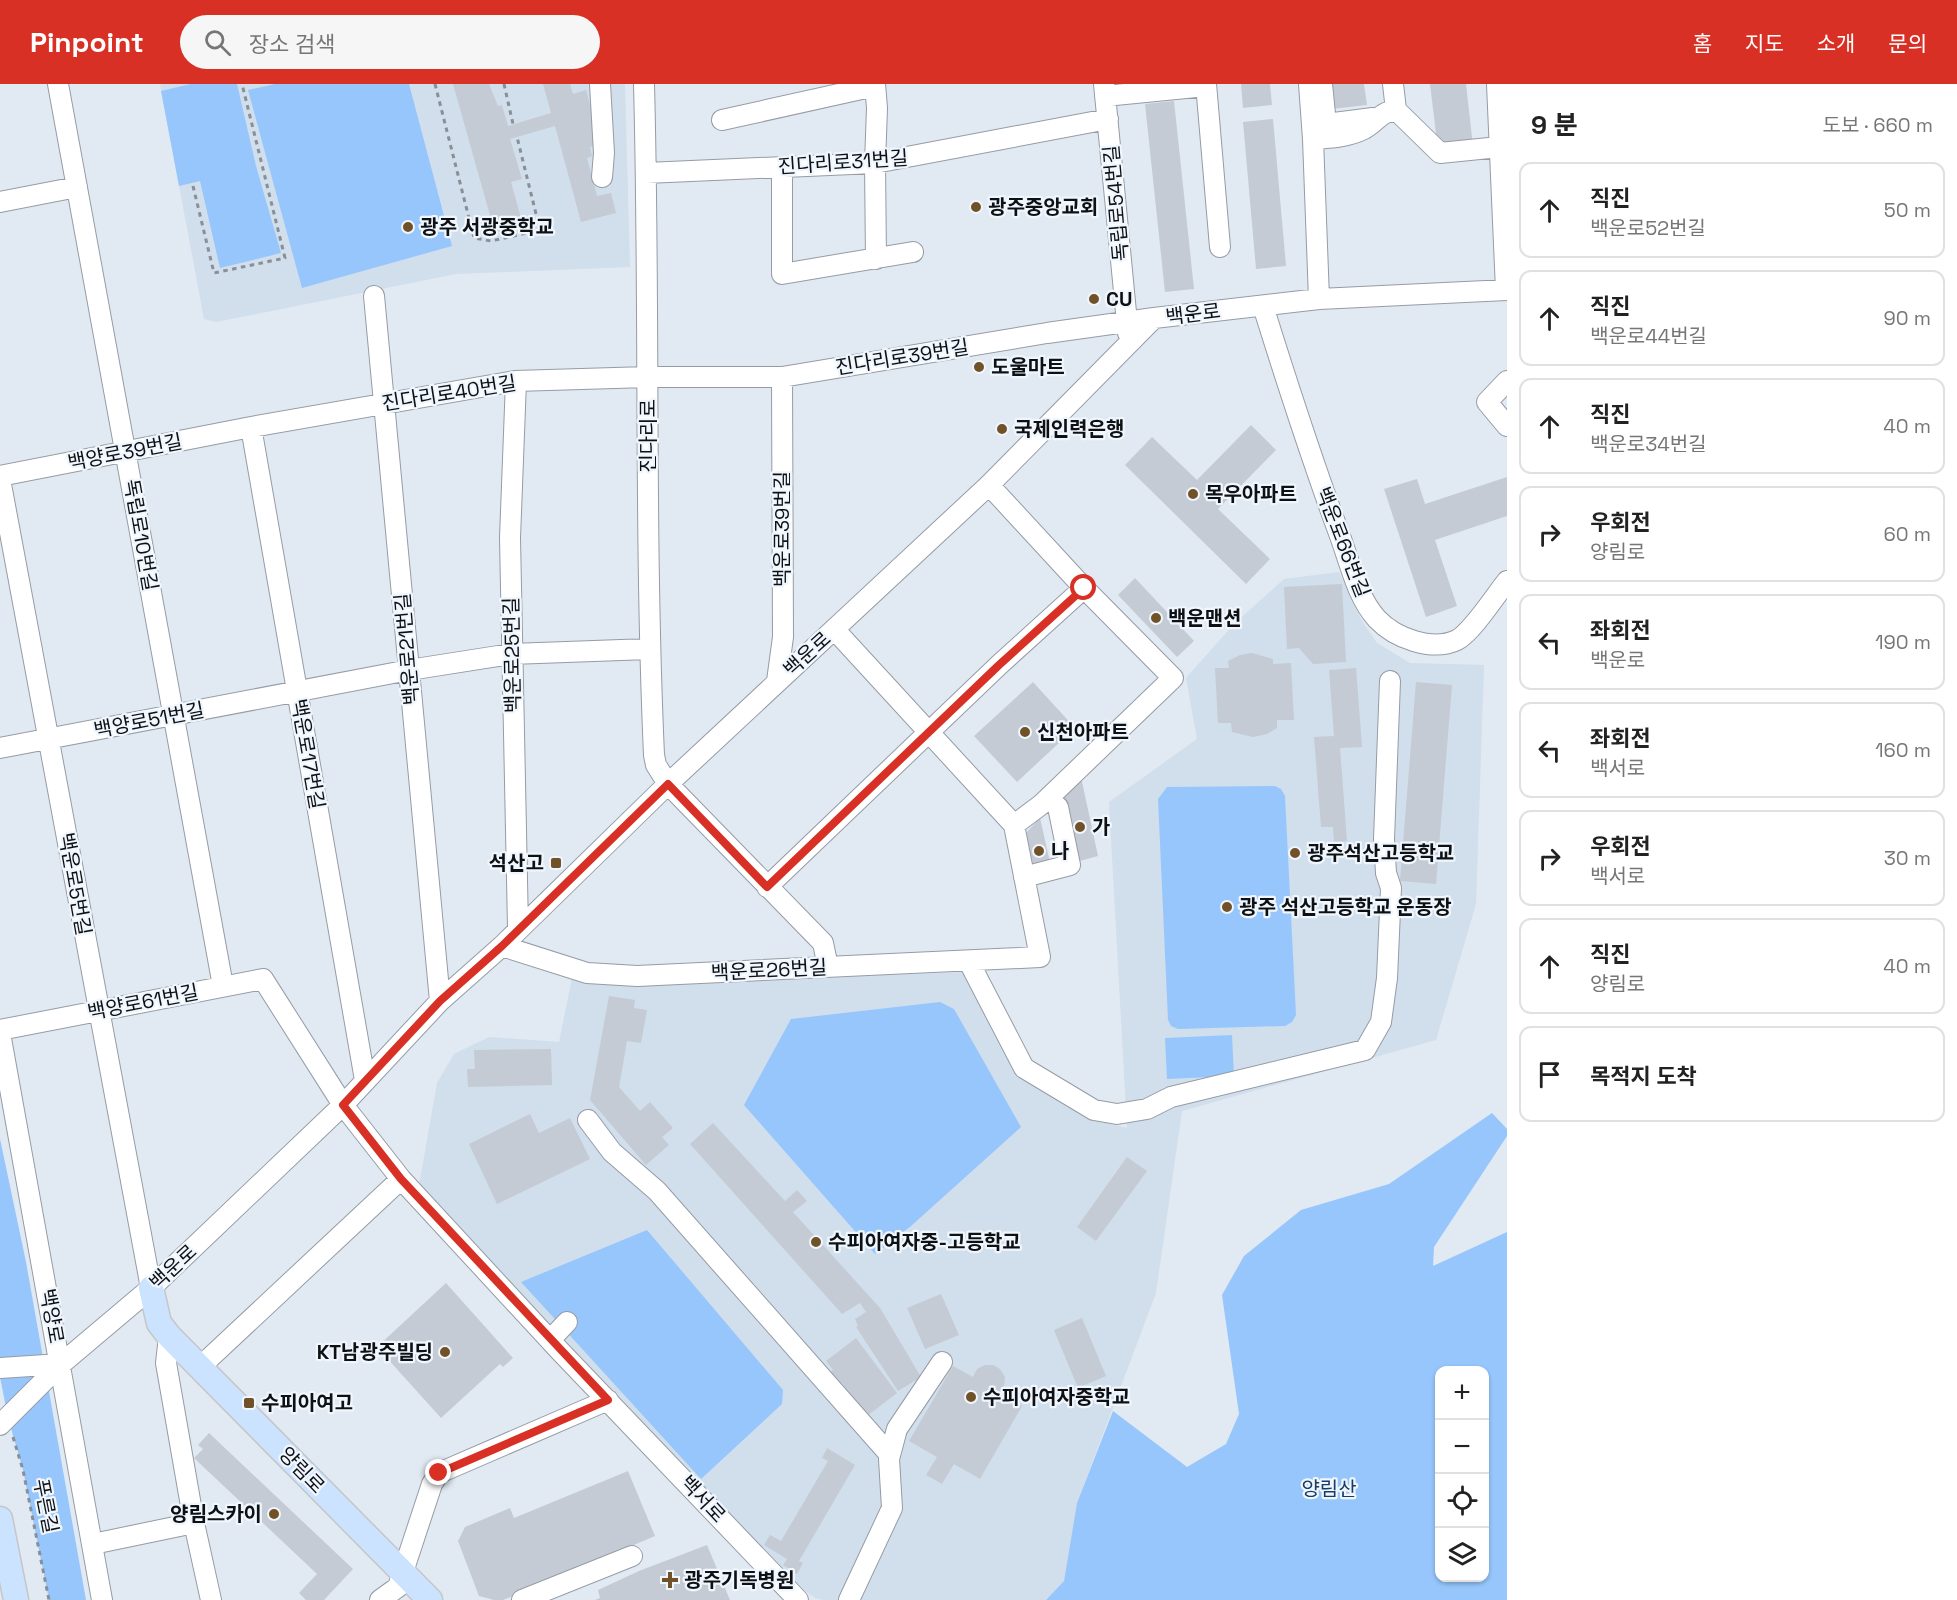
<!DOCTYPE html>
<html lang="ko">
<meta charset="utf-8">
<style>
:root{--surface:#fff;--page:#f6f6f6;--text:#222;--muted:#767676;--line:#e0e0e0;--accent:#d93025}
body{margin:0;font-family:"Space Grotesk","Noto Sans KR",sans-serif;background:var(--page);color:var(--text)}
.controls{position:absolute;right:18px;bottom:18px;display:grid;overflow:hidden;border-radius:12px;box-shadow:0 2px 4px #0004}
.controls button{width:54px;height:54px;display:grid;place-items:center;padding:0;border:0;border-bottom:2px solid var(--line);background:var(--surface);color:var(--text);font:30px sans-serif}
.stop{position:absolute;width:18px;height:18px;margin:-14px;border:4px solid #d93025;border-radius:50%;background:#fff}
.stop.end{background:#d93025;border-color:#fff;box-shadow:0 2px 6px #0008}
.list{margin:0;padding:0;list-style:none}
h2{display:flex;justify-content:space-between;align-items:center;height:78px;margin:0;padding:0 24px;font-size:26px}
h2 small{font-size:20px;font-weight:400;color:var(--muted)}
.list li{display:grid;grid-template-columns:39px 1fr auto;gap:18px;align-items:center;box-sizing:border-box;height:96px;margin:0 12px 12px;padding:0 12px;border:2px solid var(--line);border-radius:12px}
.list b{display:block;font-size:22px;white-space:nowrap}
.list p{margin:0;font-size:20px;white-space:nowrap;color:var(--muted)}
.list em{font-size:20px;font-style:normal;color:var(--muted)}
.icon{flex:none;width:33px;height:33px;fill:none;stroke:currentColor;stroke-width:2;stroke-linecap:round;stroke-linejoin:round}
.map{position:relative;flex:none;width:1507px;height:1516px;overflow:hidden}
header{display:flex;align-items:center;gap:36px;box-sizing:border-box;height:84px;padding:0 30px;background:var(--accent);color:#fff}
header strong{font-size:28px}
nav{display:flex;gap:33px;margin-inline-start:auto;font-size:21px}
.search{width:420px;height:54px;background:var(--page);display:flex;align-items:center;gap:15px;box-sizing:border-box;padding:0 21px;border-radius:33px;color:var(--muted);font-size:22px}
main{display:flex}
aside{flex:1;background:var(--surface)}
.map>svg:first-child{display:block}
</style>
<header>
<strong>Pinpoint</strong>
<div class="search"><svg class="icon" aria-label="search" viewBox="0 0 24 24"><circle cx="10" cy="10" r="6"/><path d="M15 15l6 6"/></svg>장소 검색</div>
<nav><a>홈</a><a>지도</a><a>소개</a><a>문의</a></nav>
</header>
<main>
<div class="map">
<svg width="1507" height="1516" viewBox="0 0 1507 1516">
<rect width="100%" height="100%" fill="#e1e9f2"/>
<path fill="#d1deec" d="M160 0H625L630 183 456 190 216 238 204 235Z
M1339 488 1362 537 1377 559 1410 579 1484 581 1476 820 1436 956 1182 1027 1156 1209 1077 1419 1064 1497 1046 1516H823L815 1514 786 1493 565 1256 418 1107 437 999 454 970 489 953 559 958 572 894 637 900 964 888 1016 990 1090 1035 1127 1044 1109 718 1197 655 1186 594 1233 541 1284 495Z"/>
<path fill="#96c6fc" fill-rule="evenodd" d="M191 0H237L256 82 281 169 220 184 200 97 179 102 161 7Z
M275 0H409L452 162 302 204 248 6Z
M1275 702 1281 705 1285 712 1296 931 1292 938 1285 942 1178 945 1171 942 1168 936 1158 715 1167 703Z
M940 918 954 925 1021 1043 911 1142 875 1170 744 1021 791 935Z
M1232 951 1234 992 1167 995 1165 954Z
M1492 1029 1507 1045V1052L1434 1163 1433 1182 1507 1148V1516H1046L1064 1497 1077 1419 1113 1327 1187 1383 1226 1360 1239 1330 1222 1211 1244 1172 1301 1126 1389 1100ZM1440 1286H1484V1494H1440Z
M0 1055 26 1178 86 1516H49L23 1386 8 1334 0 1293Z
M647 1146 783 1306 782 1320 701 1395 521 1198Z"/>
<path fill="#c4cbd4" d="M453 0H489L498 22 502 21 508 42 551 29 543 0H570L573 10 586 6 601 60 590 63 592 72 587 74 597 112 611 109 616 129 581 138 555 42 510 55 522 95 511 98 523 141 495 149Z
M1241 0H1270L1272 21 1243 24Z
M1330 0H1364L1367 21 1332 25Z
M1430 0H1466L1473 62 1438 66Z
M1174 17 1194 205 1165 208 1145 20Z
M1273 35 1286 182 1256 185 1243 38Z
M1251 341 1276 366 1218 425 1270 475 1246 500 1125 381 1152 353 1197 396Z
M1507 393V432L1435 456 1457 522 1426 533 1384 405 1417 395 1425 420Z
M1135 494 1194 557 1177 573 1118 511Z
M1342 500 1346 578 1313 580 1299 564 1287 565 1284 503Z
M1252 569 1273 575V580L1291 579 1294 636H1277V644L1267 650 1253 653 1232 648 1231 639H1218L1215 584H1229L1228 577 1240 571Z
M1356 584 1362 663 1340 664 1347 757 1334 758 1333 743H1321L1314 653 1334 652 1329 586Z
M1033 598 1075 644 1017 698 974 652Z
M1416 598 1452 601 1436 800 1400 797Z
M1081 693 1098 772 1076 778 1061 714Z
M1040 734 1051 783 1035 787 1025 750Z
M609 912 635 916 634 924 647 926 641 959 627 957 619 1003 640 1027 650 1018 673 1044 662 1053 669 1061 646 1081 590 1016Z
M551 965 552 1001 468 1003 467 985H475L474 966Z
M530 1030 539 1049 570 1034 590 1075 497 1120 469 1060Z
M713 1039 785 1117 797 1106 807 1117 793 1128 880 1224 921 1293 898 1307 856 1243 858 1242 855 1235 866 1228 860 1219 842 1230 690 1060Z
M1127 1073 1147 1087 1096 1157 1077 1143Z
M446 1199 513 1274 503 1283 500 1280 441 1334 377 1263Z
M941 1210 959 1251 925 1265 907 1224Z
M1082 1234 1106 1292 1078 1304 1054 1246Z
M856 1254 897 1309 867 1332 841 1298 839 1300 830 1288 833 1286 826 1277Z
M985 1281H993L1000 1285 1005 1293 1004 1302 1000 1309 1022 1322 980 1395 954 1380 942 1400 926 1391 937 1373 909 1357 953 1282 973 1293 977 1285Z
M209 1349 353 1485 324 1516H306L299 1509 317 1490 194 1374 203 1365 198 1361Z
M827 1364 855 1381 799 1477 803 1479 797 1490 783 1481 787 1475 764 1461 770 1451 781 1457 828 1377 822 1374Z
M628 1387 655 1452 503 1516H494L479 1512 458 1457 465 1443 510 1424 514 1434Z
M707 1461 730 1516H595L600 1514 598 1506 639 1487Z"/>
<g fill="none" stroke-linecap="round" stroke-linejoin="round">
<defs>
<path id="minor" d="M58 0 223 902
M600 0 604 69 602 93
M644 0C650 224 644 448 654 671L656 681 668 700 823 859 828 883
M875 0 877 24 875 79 876 175
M1104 0 1128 249
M1206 0 1220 163
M1309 0 1313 55 1319 215
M1322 0 1326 40 1373 34
M1393 0 1396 26
M1497 0 1506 206
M1105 12 1206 2
M722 36 875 2
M1313 55C1331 54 1348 53 1364 45 1377 38 1380 28 1396 26L1440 69 1499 63
M782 83V190L913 168
M646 89 875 79 1108 35
M0 118 77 103
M374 212 440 917
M1263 222C1287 299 1312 376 1340 452 1350 479 1357 513 1377 535 1395 554 1432 568 1457 556 1472 548 1495 512 1507 497
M516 297 510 454 518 844
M1507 297 1487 318 1507 342
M251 343 365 996
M0 392 251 343 515 297 648 293H782L1047 249 1154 234
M0 395 151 1204
M989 401 1084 504 1173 594 1042 720 1014 741
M777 597 783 553 782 293
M0 664 409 586 511 570 649 565
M1024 793 1070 781 1058 723
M767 803 999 581 1084 504
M502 862 587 889 637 892 1040 873 1014 741 834 545
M969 878 1024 984 1094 1026 1117 1030 1147 1025 1171 1013 1365 966 1381 938 1387 894 1391 804 1386 789 1384 755 1390 597
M0 946 263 895 343 1021 401 1095 559 1266 798 1516
M0 949 102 1516
M588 1036 612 1068 657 1107 890 1371
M169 1252 166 1279 194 1439 211 1516
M550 1256 567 1238
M201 1282 401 1095
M0 1284 61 1280
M0 1341 61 1280 151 1204 343 1021 440 917 502 862 668 700 989 401 1154 234 1319 215 1507 206
M93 1460 194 1439
M380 1516 398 1503 432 1400 439 1389 608 1316
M522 1516 632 1472
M849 1516 892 1424 889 1375 897 1345 942 1278"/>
<path id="major" d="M151 1204 159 1239 169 1252 430 1516
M0 1435 16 1516"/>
</defs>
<use href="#minor" stroke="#959ca5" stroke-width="22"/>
<use href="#major" stroke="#c5c6c7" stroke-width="27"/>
<path stroke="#898f96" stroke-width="3" stroke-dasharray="4.5 4.5" stroke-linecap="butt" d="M435 0 474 154 491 157 540 146 517 53
M504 0 513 40
M193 102 214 189 285 174 242 0
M13 1353 23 1386 49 1516"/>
<use href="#minor" stroke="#fff" stroke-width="20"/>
<use href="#major" stroke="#cbe3fe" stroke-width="24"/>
</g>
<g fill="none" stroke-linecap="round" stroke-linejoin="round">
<path stroke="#d93025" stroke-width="8" d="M439 1389 608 1316 401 1095 343 1021 440 917 502 862 668 700 767 803 999 581 1084 504"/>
</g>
<g fill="#715127" stroke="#f0f6fd" stroke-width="2">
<circle cx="976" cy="123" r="6"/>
<circle cx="408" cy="143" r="6"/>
<circle cx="1094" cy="215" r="6"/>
<circle cx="979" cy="283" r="6"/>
<circle cx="1002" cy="345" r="6"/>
<circle cx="1193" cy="410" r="6"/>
<circle cx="1156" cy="534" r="6"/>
<circle cx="1025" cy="648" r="6"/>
<circle cx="1080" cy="743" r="6"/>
<circle cx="1039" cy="767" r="6"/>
<circle cx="1295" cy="769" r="6"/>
<rect x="550" y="773" width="12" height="12" rx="3"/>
<circle cx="1227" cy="823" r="6"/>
<circle cx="816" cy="1158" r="6"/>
<circle cx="445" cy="1268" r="6"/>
<circle cx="971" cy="1313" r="6"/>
<rect x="243" y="1313" width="12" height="12" rx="3"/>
<circle cx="274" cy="1430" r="6"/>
<path d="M667 1487h6v6h6v6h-6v6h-6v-6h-6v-6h6z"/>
</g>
<g text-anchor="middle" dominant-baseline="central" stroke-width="4.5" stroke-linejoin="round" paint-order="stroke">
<g font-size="20" fill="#0e1114" stroke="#f0f6fd">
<text transform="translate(843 78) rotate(-4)">진다리로31번길</text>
<text transform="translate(1116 119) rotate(-95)">독립로54번길</text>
<text transform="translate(1193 230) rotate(-7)">백운로</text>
<text transform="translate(902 273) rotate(-9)">진다리로39번길</text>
<text transform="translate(449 309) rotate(-9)">진다리로40번길</text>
<text transform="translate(648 352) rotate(-90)">진다리로</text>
<text transform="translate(125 368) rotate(-11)">백양로39번길</text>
<text transform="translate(782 445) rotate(-90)">백운로39번길</text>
<text transform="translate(141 451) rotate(80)">독립로10번길</text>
<text transform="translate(1343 458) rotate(69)">백운로66번길</text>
<text transform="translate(407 565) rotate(-95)">백운로21번길</text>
<text transform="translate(807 570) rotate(-42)">백운로</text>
<text transform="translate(512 571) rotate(-91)">백운로25번길</text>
<text transform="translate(149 636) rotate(-11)">백양로51번길</text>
<text transform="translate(308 670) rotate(80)">백운로17번길</text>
<text transform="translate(75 800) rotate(80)">백운로5번길</text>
<text transform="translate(769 886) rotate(-3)">백운로26번길</text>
<text transform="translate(143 918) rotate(-11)">백양로61번길</text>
<text transform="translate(173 1183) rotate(-43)">백운로</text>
<text transform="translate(52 1232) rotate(80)">백양로</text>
<text transform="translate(302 1386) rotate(46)">양림로</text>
<text transform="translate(703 1415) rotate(47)">백서로</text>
<text transform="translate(46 1422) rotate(79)">푸른길</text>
</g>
<g font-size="20" font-weight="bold" fill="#0e1114" stroke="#f0f6fd" text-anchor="start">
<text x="988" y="123">광주중앙교회</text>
<text x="420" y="143">광주 서광중학교</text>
<text x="1106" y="215">CU</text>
<text x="991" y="283">도울마트</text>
<text x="1014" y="345">국제인력은행</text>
<text x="1205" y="410">목우아파트</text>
<text x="1168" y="534">백운맨션</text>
<text x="1037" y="648">신천아파트</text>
<text x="1092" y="743">가</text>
<text x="1051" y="767">나</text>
<text x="1307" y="769">광주석산고등학교</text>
<text x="544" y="779" text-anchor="end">석산고</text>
<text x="1239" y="823">광주 석산고등학교 운동장</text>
<text x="828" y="1158">수피아여자중-고등학교</text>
<text x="433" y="1268" text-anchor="end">KT남광주빌딩</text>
<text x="983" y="1313">수피아여자중학교</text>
<text x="261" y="1319">수피아여고</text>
<text x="262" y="1430" text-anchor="end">양림스카이</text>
<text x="684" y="1496">광주기독병원</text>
</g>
<g font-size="20" fill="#163d65" stroke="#f0f6fd">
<text x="1329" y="1405">양림산</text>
</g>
</g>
</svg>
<div class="controls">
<button>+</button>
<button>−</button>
<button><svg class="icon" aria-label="locate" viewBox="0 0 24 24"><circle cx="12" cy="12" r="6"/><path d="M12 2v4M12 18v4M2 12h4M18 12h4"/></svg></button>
<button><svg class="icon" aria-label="layers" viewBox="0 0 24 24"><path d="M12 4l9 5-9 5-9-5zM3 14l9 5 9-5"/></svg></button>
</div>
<div class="stop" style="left:1084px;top:504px"></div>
<div class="stop end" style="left:439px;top:1389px"></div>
</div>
<aside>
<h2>9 분<small>도보 · 660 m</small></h2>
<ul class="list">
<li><svg class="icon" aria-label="ahead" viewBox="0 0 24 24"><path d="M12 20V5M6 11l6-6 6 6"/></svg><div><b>직진</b><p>백운로52번길</p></div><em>50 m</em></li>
<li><svg class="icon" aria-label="ahead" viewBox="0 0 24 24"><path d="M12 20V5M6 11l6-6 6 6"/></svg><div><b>직진</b><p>백운로44번길</p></div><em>90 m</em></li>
<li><svg class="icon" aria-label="ahead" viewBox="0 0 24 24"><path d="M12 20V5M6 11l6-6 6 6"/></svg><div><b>직진</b><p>백운로34번길</p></div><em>40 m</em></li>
<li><svg class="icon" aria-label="right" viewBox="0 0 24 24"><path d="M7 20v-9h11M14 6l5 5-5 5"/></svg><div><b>우회전</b><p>양림로</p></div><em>60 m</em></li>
<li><svg class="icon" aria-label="left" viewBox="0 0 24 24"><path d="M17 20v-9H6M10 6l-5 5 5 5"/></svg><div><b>좌회전</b><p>백운로</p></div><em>190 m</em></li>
<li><svg class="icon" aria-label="left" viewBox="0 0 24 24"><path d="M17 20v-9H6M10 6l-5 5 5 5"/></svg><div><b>좌회전</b><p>백서로</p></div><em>160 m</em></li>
<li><svg class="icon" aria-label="right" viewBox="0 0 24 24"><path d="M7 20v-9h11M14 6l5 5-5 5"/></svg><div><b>우회전</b><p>백서로</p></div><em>30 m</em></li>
<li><svg class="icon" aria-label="ahead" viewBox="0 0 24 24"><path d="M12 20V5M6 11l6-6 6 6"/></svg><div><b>직진</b><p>양림로</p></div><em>40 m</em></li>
<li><svg class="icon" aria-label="arrive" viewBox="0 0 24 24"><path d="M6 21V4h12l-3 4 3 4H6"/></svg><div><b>목적지 도착</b></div></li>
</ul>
</aside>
</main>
